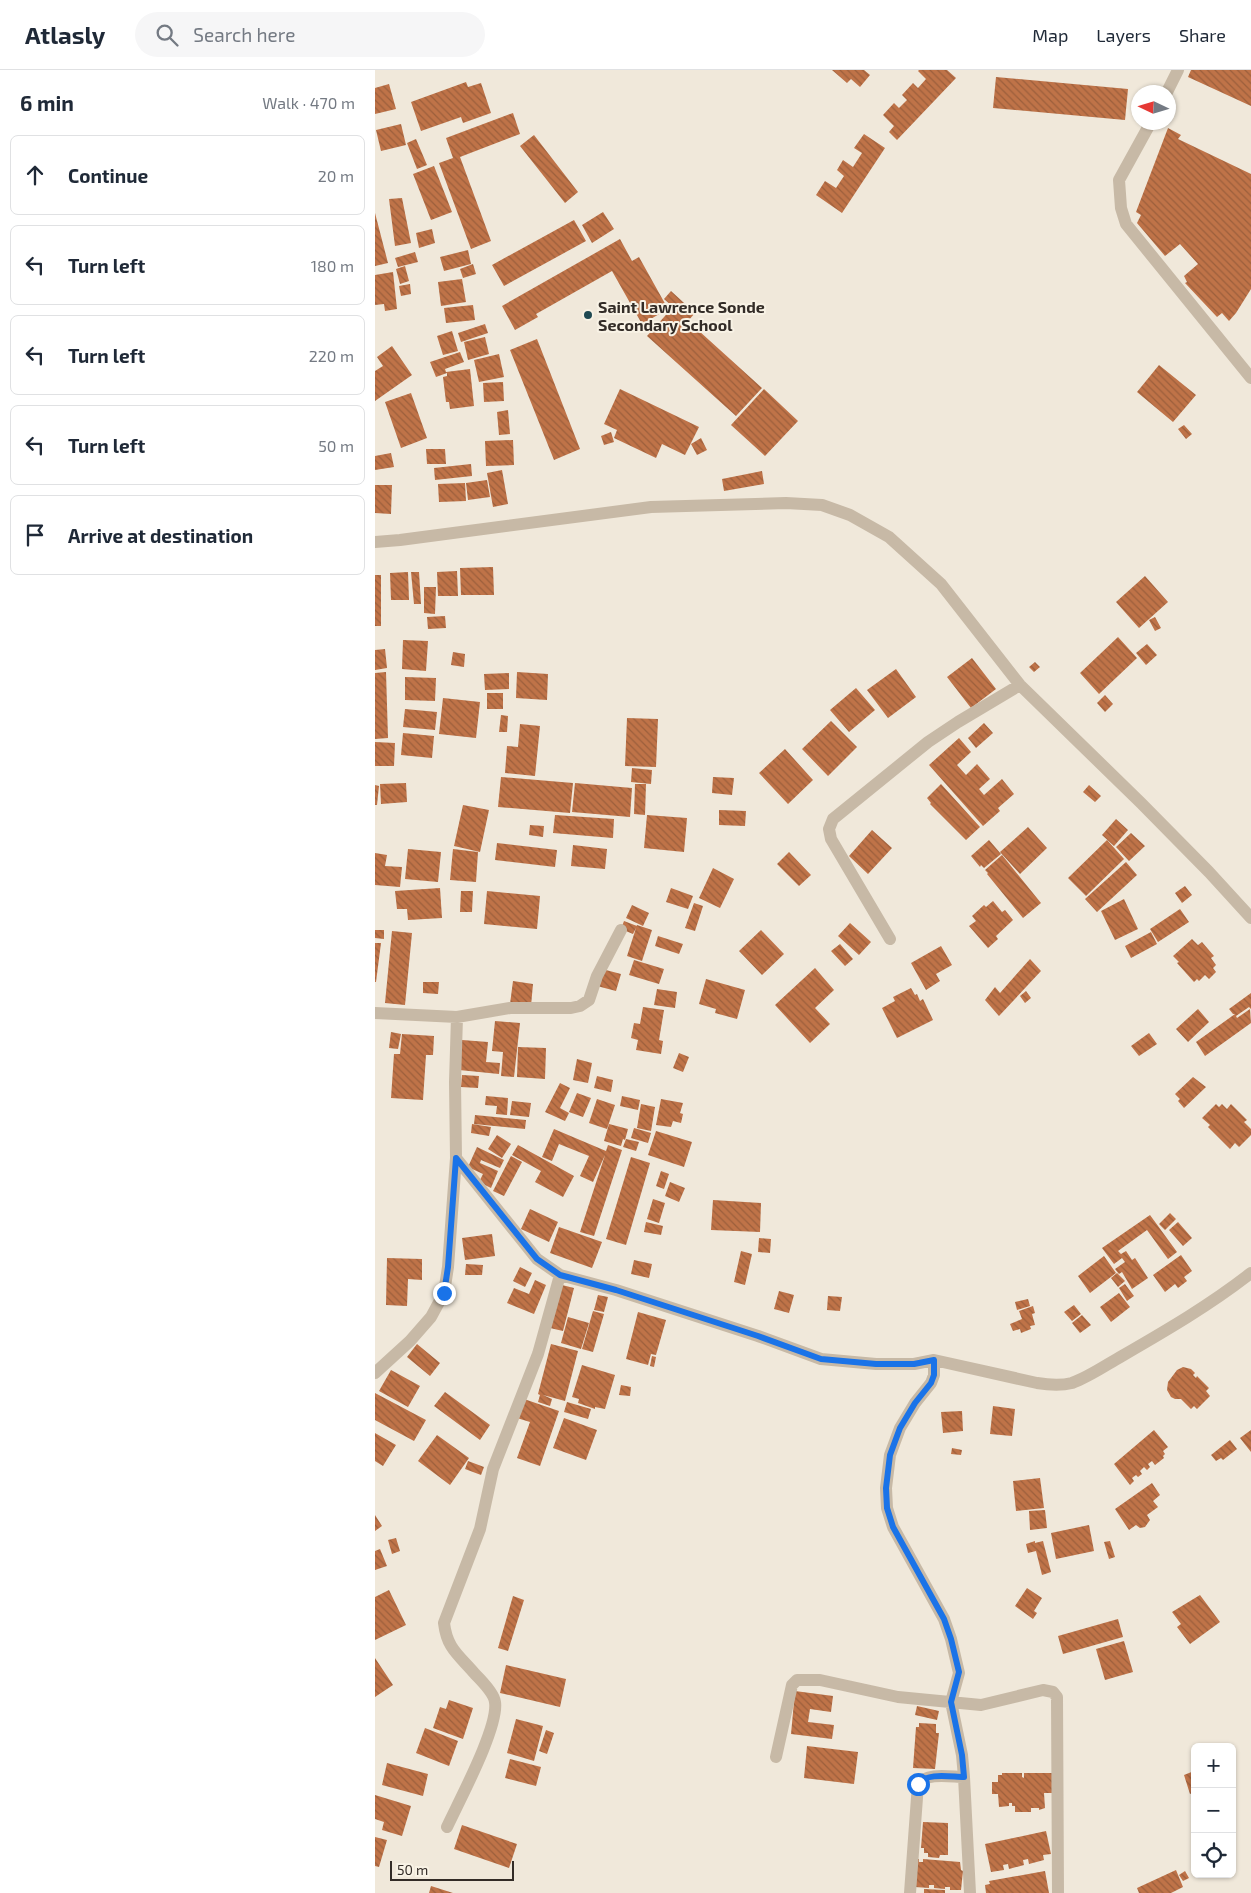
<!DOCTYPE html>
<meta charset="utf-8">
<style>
:root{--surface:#fff;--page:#f6f6f7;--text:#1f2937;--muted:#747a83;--line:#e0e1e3}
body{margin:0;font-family:"Exo 2",sans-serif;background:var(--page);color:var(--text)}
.controls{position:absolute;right:15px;bottom:15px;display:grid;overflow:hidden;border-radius:8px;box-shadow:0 1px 4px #0004}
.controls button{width:45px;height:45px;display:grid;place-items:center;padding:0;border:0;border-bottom:1px solid var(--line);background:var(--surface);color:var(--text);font:25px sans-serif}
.compass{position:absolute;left:756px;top:15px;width:45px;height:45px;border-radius:50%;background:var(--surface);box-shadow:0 1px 4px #0004;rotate:274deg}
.scale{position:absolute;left:15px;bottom:12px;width:124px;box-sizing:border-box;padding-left:5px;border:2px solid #332c27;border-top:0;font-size:14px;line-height:18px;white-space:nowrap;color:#332c27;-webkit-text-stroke:4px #f8f2e5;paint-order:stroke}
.stop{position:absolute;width:15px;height:15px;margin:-11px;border:4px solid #1a73e8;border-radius:50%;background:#fff}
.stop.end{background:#1a73e8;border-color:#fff;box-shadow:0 1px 5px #0008}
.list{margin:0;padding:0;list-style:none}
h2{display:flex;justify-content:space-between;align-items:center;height:65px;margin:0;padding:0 20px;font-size:21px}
h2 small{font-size:16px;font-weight:400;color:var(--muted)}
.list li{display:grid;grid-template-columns:32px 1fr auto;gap:15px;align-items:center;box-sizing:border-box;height:80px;margin:0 10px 10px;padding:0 10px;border:1px solid var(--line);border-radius:8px}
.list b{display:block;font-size:19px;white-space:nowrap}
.list em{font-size:16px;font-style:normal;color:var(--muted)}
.icon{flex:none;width:28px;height:28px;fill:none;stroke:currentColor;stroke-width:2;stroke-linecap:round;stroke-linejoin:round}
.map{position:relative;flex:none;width:876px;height:1823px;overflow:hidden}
header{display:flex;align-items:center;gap:30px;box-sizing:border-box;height:70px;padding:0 25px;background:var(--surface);border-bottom:1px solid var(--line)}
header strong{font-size:24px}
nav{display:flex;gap:28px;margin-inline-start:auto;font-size:18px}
.search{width:350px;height:45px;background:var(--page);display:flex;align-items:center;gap:12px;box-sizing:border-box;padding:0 18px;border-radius:28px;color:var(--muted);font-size:19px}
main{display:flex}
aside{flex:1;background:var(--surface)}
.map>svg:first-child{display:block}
</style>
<header>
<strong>Atlasly</strong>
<div class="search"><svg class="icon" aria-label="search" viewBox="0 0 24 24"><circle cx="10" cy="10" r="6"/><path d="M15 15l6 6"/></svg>Search here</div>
<nav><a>Map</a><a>Layers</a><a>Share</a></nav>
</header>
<main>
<aside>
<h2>6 min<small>Walk · 470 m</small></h2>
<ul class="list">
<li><svg class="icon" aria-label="ahead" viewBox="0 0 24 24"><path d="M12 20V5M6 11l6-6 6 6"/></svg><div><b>Continue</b></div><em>20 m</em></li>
<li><svg class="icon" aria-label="left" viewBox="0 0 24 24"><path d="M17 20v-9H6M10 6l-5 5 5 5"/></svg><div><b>Turn left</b></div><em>180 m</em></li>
<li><svg class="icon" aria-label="left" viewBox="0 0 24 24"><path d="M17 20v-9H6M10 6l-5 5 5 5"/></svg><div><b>Turn left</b></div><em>220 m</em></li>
<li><svg class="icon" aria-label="left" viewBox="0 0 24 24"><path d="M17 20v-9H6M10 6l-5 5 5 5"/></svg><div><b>Turn left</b></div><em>50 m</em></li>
<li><svg class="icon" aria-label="arrive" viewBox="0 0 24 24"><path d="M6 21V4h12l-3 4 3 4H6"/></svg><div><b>Arrive at destination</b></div></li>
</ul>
</aside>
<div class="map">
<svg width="876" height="1823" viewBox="0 0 876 1823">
<defs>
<pattern id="building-back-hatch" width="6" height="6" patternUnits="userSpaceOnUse" patternTransform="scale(1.25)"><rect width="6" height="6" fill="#bf7348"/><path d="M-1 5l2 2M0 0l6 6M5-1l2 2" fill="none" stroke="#9c5f3c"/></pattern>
</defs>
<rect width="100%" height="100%" fill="#f0e8da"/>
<path fill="url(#building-back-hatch)" d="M457 0H489L495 5 485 17 476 9 472 13Z
M544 0H572L581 8 522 70 514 62 519 56 508 45 519 33 524 38 532 30 527 25 538 13 543 18 551 9 543 1Z
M816 0H876V36L813 7Z
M621 7 753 19 750 50 618 38Z
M91 12 93 17 106 13 116 43 88 53 86 47 46 61 36 32Z
M14 14 21 39 0 44V18Z
M138 43 145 64 85 87 116 171 96 179 64 93 78 88 71 68Z
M26 54 31 75 6 81 1 60Z
M793 58 806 65 803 69 876 104V219L861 243 854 251 847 243 842 247 810 213 812 212 809 206 823 194 805 174 790 186 762 153 766 145 761 142Z
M489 64 510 78 467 143 441 125 450 111 461 118 469 106 462 100 468 90 478 97 487 83 479 78Z
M159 65 203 122 190 133 145 76Z
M41 69 52 95 42 99 32 73Z
M59 96 77 142 56 150 38 104Z
M27 128 36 173 20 176 14 129Z
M228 142 239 159 217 173 207 155Z
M0 143 13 193 0 196Z
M199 150 211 171 129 216 117 195Z
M57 159 60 173 44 178 41 163Z
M245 169 257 191 264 187 293 239 267 254 237 201 161 244 163 247 140 260 127 236Z
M93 180 96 194 69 201 65 187Z
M40 182 43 192 23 197 20 188Z
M98 194 101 204 88 208 85 199Z
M30 196 34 211 25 214 21 199Z
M18 202 22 239 10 241 9 234 0 235V205Z
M87 209 91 232 66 236 63 212Z
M35 214 36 224 26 226 24 216Z
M296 221 320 243 313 251 387 318 361 346 272 266 298 237 289 229Z
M98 235 100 250 71 253 69 238Z
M110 254 113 263 86 272 83 263Z
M77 261 83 281 68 285 62 266Z
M110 267 114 284 93 290 89 272Z
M162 269 205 379 179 390 135 280Z
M17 276 37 305 0 331V301L8 296 2 287Z
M85 282 89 292 70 299 71 302 95 299 99 336 75 339 74 332H71L68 307 72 306V303L61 307 55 292Z
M124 284 129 307 104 312 99 290Z
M784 295 821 325 798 352 762 322Z
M128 312 129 331 109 332 108 313Z
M245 319 324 357 310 385 287 374 281 388 239 368 242 360 229 354Z
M389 319 423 351 390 386 356 355Z
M36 323 52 368 26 378 10 332Z
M133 340 135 364 124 365 122 342Z
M809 355 817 364 811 369 803 359Z
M236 362 239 372 229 375 226 366Z
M326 368 332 380 322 385 316 374Z
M138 370 139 395 111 396 110 371Z
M51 379H70L71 394H52Z
M16 383 19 397 0 400V386Z
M96 394 97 406 60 410 59 398Z
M127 400 133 434 118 437 112 403Z
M387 401 389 414 349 421 347 409Z
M112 410 115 427 93 430 91 413Z
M90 413 91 431 64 432 63 414Z
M0 415H17L16 444 0 443Z
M118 497 119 525H86L85 498Z
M82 501 83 526H63L62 502Z
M33 502 34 530H16L15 503Z
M36 502H44L46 534H39Z
M0 505H6V556H0Z
M770 506 793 532 764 558 741 532Z
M49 517H61L60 544 49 543Z
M70 546 71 558 53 559 52 547Z
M780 547 786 558 780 561 774 550Z
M743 567 762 588 724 624 705 603Z
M28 570 53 571 51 601 27 599Z
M772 574 782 585 771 595 761 583Z
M10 579 12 598 0 600V580Z
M78 582 90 584 89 597 76 595Z
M597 588 621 619 596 638 572 607Z
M660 592 665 597 659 602 654 597Z
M521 599 541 627 513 648 492 620Z
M11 602 13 668 0 669V603Z
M142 602 173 604 172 630 141 628Z
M134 603V619L110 620 109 604Z
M30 607 61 608 60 631 30 630Z
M481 618 500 640 474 662 455 640Z
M112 623H128V639H112Z
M730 625 738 634 730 642 722 633Z
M68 628 105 632 101 668 64 664Z
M30 639 62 642 60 660 28 657Z
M126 645 133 646 132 662H124Z
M252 648 283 649 281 697 250 696Z
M456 651 482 677 453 706 427 679Z
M609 653 618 663 601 678 593 668Z
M145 654 165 656 160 706 130 703 132 676 143 677Z
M28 663 59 666 57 688 26 685Z
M584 668 596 682 582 695 591 705 602 694 615 709 604 719 609 725 627 709 639 724 623 738 625 741 608 756 554 695Z
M0 672 20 673 19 696H0Z
M410 679 438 710 413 734 384 703Z
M257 698 277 700 276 714 256 712Z
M126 707 198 713 195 743 123 737Z
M338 707 359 708 357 725 337 723Z
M31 713 32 732 6 734 5 714Z
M200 713 257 718 255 747 197 742Z
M260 714H271L270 745 259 744Z
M566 714 605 757 591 770 555 734 556 733 552 728Z
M0 715 4 716 2 735H0Z
M714 715 726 726 720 732 708 722Z
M88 735 114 740 105 782 79 776Z
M344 740 371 741 370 756 344 755Z
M180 745 239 749 238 768 178 763Z
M272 745 312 748 309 782 269 778Z
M741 749 753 760 739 776 727 765Z
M155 755 169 756 168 767 154 765Z
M653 757 672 778 645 804 625 782Z
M497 760 517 778 493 804 474 786Z
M756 763 770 776 754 791 741 777Z
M614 770 626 784 609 798 606 795 605 797 596 786Z
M732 770 749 789 711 826 693 808Z
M122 773 182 780 180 797 120 790Z
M198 775 232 779 230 799 196 796Z
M33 779 66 782 63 812 30 809Z
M78 779 103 782 101 812 75 810Z
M414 782 436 805 424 816 402 794Z
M0 783 12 785 10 796 27 797 25 817 0 815Z
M627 785 666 833 648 848 612 804 613 803 610 800Z
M751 792 762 805 722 842 710 829Z
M338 798 359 809 345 838 324 828Z
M810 816 817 825 807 833 800 823Z
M65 818 67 848 33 850 32 839H22L20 821Z
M296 818 318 826 313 839 291 832Z
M86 821H98L97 842H85Z
M112 821 165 826 162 859 109 854Z
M749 829 763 859 740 870 726 841Z
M618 831 627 842 630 840 638 850 621 866 623 869 613 878 594 856 601 851 597 846 609 835 611 837Z
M319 833 328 836 320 861 310 858Z
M257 835 274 843 268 856 251 848Z
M805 839 814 852 783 872 775 859Z
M249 851 262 856 258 864 246 859Z
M475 853 496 872 484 885 463 866Z
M262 855 277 860 267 891 252 886Z
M0 860H9V869L0 868Z
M386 860 409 884 387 905 364 881Z
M17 861 37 863 30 935 10 933Z
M776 862 782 874 756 888 750 876Z
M283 866 308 874 304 884 280 876Z
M817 869 823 875 827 872 839 886 836 888 841 895 838 898 841 902 834 909 830 905 824 911 822 909 819 912 802 893 804 892 798 886Z
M0 873H6L1 912H0Z
M465 874 478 889 470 896 456 881Z
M566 876 577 895 561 904 565 911 551 920 536 893Z
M655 889 666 901 624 946 610 930 620 917 625 923Z
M259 890 289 899 284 914 254 905Z
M440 898 459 920 440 938 455 954 435 973 400 935Z
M227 899 246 904 241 921 222 916Z
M331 909 370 920 362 949 340 943 341 939 324 934Z
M138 911 158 914 156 936 135 934Z
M48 912H64L63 924 48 923Z
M536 918 540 925 542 924 545 931 548 929 558 950 522 968 507 938 520 931 518 927Z
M282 919 302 922 300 938 279 935Z
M651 921 656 928 650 933 645 926Z
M876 923V939L874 937 861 946 862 948 875 939 876 953 830 986 821 972 860 944H858L854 939Z
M268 937 289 940 284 970 288 971 286 984 261 980 263 970 256 968 259 953 265 954Z
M823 939 834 952 813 972 801 959Z
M120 951 145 953 139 1007 126 1006 128 982 117 981Z
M16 962 26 964 23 979 14 978Z
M774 963 782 974 764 986 756 976Z
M27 964 59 966 58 985H51L48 1030 16 1028 19 984H25Z
M87 970 113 972 111 992 125 993 124 1004 84 1000Z
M143 977 171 978 170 1009 142 1007Z
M304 983 314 987 308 1002 298 998Z
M202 989 217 993 213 1013 198 1010Z
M87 1005 104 1006 103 1018 86 1017Z
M222 1006 238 1010 236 1022 219 1018Z
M818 1007 831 1017 809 1038 803 1031 805 1029 800 1024Z
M185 1013 195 1018 185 1038 194 1043 190 1051 170 1042Z
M202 1023 216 1028 208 1047 194 1042Z
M111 1026 133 1028 132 1045 121 1044 122 1036 110 1035Z
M247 1026 265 1030 263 1040 245 1036Z
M222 1029 240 1035 232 1059 214 1053Z
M286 1029 308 1033 305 1043 308 1044 306 1053 298 1051 296 1057 281 1055Z
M137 1031 156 1033 154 1047 135 1045Z
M266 1034 280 1037 276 1061 262 1058Z
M841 1034 844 1037 847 1034 852 1039 856 1034 872 1050 869 1052 876 1059V1065L864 1077 860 1073 855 1079 833 1057 835 1055 827 1048Z
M100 1045 151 1050 150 1059 99 1054Z
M97 1054 116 1057 114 1066 96 1063Z
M234 1054 253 1059 250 1070 248 1069 246 1076 229 1071Z
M259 1058 276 1063 273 1073 256 1068Z
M179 1059 231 1081 233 1075 247 1080 219 1166 205 1162 230 1085 218 1112 205 1106 214 1086 184 1074 177 1091 167 1087Z
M281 1061 317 1072 309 1097 273 1085Z
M122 1065 136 1074 127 1088 113 1079Z
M251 1069 264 1072 261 1081 248 1077Z
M143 1075 199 1106 188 1127 160 1112 166 1101 137 1085Z
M102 1077 129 1090 125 1098 106 1090 105 1093 123 1101 116 1118 104 1112 108 1104 93 1097Z
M136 1086 147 1092 129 1126 118 1121Z
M256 1087 275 1093 251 1175 231 1169Z
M286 1101 294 1104 289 1119 281 1116Z
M295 1112 310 1118 304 1132 290 1126Z
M278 1129 290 1133 284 1153 272 1149Z
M338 1130 386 1133 385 1162 336 1160Z
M155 1139 183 1152 174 1172 146 1159Z
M795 1143 801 1149 790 1160 784 1154Z
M775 1145 802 1182 793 1189 772 1160 743 1181 746 1184 751 1181 757 1190 760 1188 773 1208 757 1219 747 1202 744 1204 740 1199 750 1192 747 1188 739 1194 727 1178Z
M271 1152 288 1156 286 1165 269 1162Z
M803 1152 817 1168 808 1176 794 1160Z
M184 1157 227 1172 217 1198 175 1183Z
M117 1164 120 1186 90 1190 87 1168Z
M384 1168 396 1169 395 1183 383 1182Z
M366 1181 377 1184 370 1215 359 1212Z
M806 1185 817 1201 809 1207 812 1211 803 1218 800 1214 790 1222 778 1205Z
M729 1186 741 1203 715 1223 703 1206Z
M12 1188 47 1189V1210L33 1209 32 1236 11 1235Z
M259 1190 277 1194 274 1208 256 1204Z
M91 1194 108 1195 107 1205H90Z
M145 1197 157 1203 150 1217 138 1211Z
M742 1203 750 1211 743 1217 736 1208Z
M160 1210 171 1215 159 1244 132 1233 139 1218 154 1224Z
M750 1214 759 1226 752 1231 744 1218Z
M187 1215 199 1218 188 1261 175 1258Z
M404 1221 419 1225 414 1243 399 1239Z
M744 1223 755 1237 736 1252 725 1237Z
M223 1225 233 1227 229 1242 219 1240Z
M453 1226 467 1227 465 1241 452 1240Z
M653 1229 655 1236 642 1240 640 1232Z
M699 1235 706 1244 697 1251 689 1242Z
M658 1236 660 1243 657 1244 660 1255 655 1256 656 1259 646 1263 645 1259 638 1261 635 1254 647 1249 644 1241Z
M218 1241 229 1244 218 1282 207 1279Z
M263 1242 291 1250 281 1285 276 1284 273 1295 251 1289Z
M707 1245 716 1255 705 1263 697 1253Z
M193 1247 214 1253 206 1279 186 1273Z
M42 1274 65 1293 55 1306 32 1287Z
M176 1274 203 1281 190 1331 168 1325 177 1329 175 1336 163 1332 165 1325 163 1324Z
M277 1286 281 1287 279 1297 275 1296Z
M207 1295 240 1305 230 1339 220 1337V1339L203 1333 204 1329 197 1327Z
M808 1297 816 1299 820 1303 818 1305 821 1308 822 1306 834 1318 831 1321 835 1326 822 1339 819 1336 816 1339 806 1329H800L796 1327 792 1320 793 1312 802 1300Z
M16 1300 45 1316 33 1337 4 1321Z
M246 1315 256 1317 255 1326 244 1325Z
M70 1322 115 1355 105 1370 59 1336Z
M0 1323 51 1350 39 1371 0 1350Z
M149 1329 184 1341 165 1396 142 1388 155 1352 142 1348Z
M192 1332 216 1339 213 1349 189 1342Z
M618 1336 640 1339 637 1366 615 1364Z
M587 1341 588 1361 568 1363 566 1342Z
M189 1348 222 1360 211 1390 178 1378Z
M779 1360 793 1377 788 1381 790 1384 788 1386 789 1388 780 1395 777 1391 773 1394 775 1397 772 1400 769 1397 765 1401 767 1404 763 1407 761 1405 757 1408 759 1411 755 1415 739 1394Z
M876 1360V1382L865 1368Z
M0 1363 21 1375 8 1396 0 1391Z
M62 1365 94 1388 75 1415 43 1391Z
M855 1370 862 1379 848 1390 846 1388 841 1391 836 1385Z
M577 1378 587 1380 586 1385 576 1384Z
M93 1391 109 1397 106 1405 90 1399Z
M665 1408 669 1438 641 1441 638 1411Z
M777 1413 785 1425 778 1431 783 1437 772 1445 775 1450 770 1457 765 1458 761 1455 754 1460 740 1439Z
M670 1440 672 1458 655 1460 654 1441Z
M0 1445 7 1456 0 1461Z
M714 1455 719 1481 681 1489 676 1463Z
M21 1468 25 1481 17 1484 13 1470Z
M660 1471V1473L668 1471 676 1502 667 1505 661 1481 653 1483 651 1474Z
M735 1471 740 1487 734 1489 729 1472Z
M5 1479 12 1496 0 1500V1481Z
M652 1518 667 1528 659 1541 662 1543 658 1549 640 1536Z
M14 1520 31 1555 0 1570V1527Z
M825 1525 845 1552 815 1574 802 1557 806 1554 797 1542Z
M138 1526 149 1530 133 1581 123 1578Z
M743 1549 748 1567 688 1584 683 1566Z
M749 1571 758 1602 730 1610 721 1579Z
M0 1588 18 1615 0 1627Z
M131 1595 191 1609 185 1637 125 1623Z
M420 1621 458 1626 456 1642 435 1639 433 1652 459 1655 457 1669 416 1664Z
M74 1630 98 1638 88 1669 58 1658 65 1637 71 1639Z
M542 1636 564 1641 562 1650 540 1645Z
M141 1649 168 1656 159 1691 132 1683Z
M544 1653 561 1654V1663H564L560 1699 538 1698 541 1657H544Z
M50 1658 83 1671 74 1696 41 1683Z
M171 1660 179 1663 172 1684 164 1681Z
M432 1676 483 1682 479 1714 429 1708Z
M135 1689 166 1697 161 1716 130 1708Z
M12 1693 53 1704 48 1726 7 1715Z
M820 1697V1722L815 1724 809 1705 819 1701 818 1698Z
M627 1703H647V1707L649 1708V1703H678V1723H669L670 1738 664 1740V1738H656V1742H640V1736H637V1733H634V1736L624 1737 623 1724H617V1712H623V1705H627Z
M0 1725 36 1736 27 1766 7 1760 9 1752 0 1749Z
M548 1752 573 1753V1785H565L564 1788 553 1787V1783H549V1778H546Z
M87 1755 142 1774 134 1798 79 1779Z
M671 1761 676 1784 668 1785 669 1790 654 1794 653 1789 648 1790 649 1795 634 1799 633 1794 628 1795 629 1800 616 1802 610 1774Z
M0 1767 12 1770 4 1797 0 1796Z
M542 1789H544V1792H548V1789L585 1792 586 1800 588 1801 586 1820H575V1817H570V1819L559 1818V1815H554V1818L540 1817Z
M801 1800 808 1817 796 1823H764L762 1818Z
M670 1801 674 1823H611L610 1815 615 1814 614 1811Z
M810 1801 814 1808 808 1811 804 1805Z
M56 1816 78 1823H54Z
M549 1819 570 1820V1823H549Z"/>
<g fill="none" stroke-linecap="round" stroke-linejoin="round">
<path stroke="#c7b9a6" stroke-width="12" d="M792 22 803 0
M776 52 744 110 746 138 751 154 876 308
M0 472 25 470 276 437 411 433 447 435 475 445 514 467 566 514 645 615 766 733 834 802 876 848
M515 869 456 769 454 759 458 749 553 672 583 652 645 615
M0 943 82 947 135 938H196L205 936 214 930 222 906 246 860
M81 1088 162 1189 185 1205 241 1220 383 1266 446 1289 501 1294H539L559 1290 662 1313C674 1315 685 1316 697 1313 714 1307 731 1295 747 1286 792 1260 835 1235 876 1203
M559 1290V1305L556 1313 540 1333 525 1358 515 1385 511 1418 512 1438 518 1457 569 1549 576 1569 584 1603 576 1632 587 1685 589 1707 595 1823
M0 1303 35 1271 56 1247 69 1223 73 1197 81 1088 80 1012 82 947
M401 1687 417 1615 422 1610H445L523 1627 606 1635 668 1620 678 1622 682 1627 683 1823
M72 1757C84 1731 124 1657 120 1632 119 1623 106 1610 100 1604 84 1585 72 1579 69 1553L105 1459 118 1399 163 1284 185 1205
M535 1823 543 1714C552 1702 576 1707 589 1707"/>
</g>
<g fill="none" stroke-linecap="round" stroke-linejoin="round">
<path stroke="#1a73e8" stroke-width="6" d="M69 1223 73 1197 81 1088 162 1189 185 1205 241 1220 383 1266 446 1289 501 1294H539L559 1290V1305L556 1313 540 1333 525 1358 515 1385 511 1418 512 1438 518 1457 569 1549 576 1569 584 1602 576 1632 587 1685 589 1707C576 1707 552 1702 543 1714"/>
</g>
<circle fill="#1f4952" stroke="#f8f2e5" stroke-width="2" cx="213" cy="245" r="5"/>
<g text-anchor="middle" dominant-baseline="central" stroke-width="4" stroke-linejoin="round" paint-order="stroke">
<g font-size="16" font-weight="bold" fill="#332c27" stroke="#f8f2e5" text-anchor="start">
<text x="223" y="236">Saint Lawrence Sonde<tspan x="223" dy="18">Secondary School</tspan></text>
</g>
</g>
</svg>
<div class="controls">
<button>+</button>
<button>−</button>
<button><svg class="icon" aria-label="locate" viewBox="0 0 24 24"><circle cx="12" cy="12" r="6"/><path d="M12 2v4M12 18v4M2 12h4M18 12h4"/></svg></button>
</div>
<svg class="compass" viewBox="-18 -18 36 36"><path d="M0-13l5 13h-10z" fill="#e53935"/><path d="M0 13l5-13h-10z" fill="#747a83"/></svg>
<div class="scale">50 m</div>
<div class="stop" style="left:543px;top:1714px"></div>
<div class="stop end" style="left:69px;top:1223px"></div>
</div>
</main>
